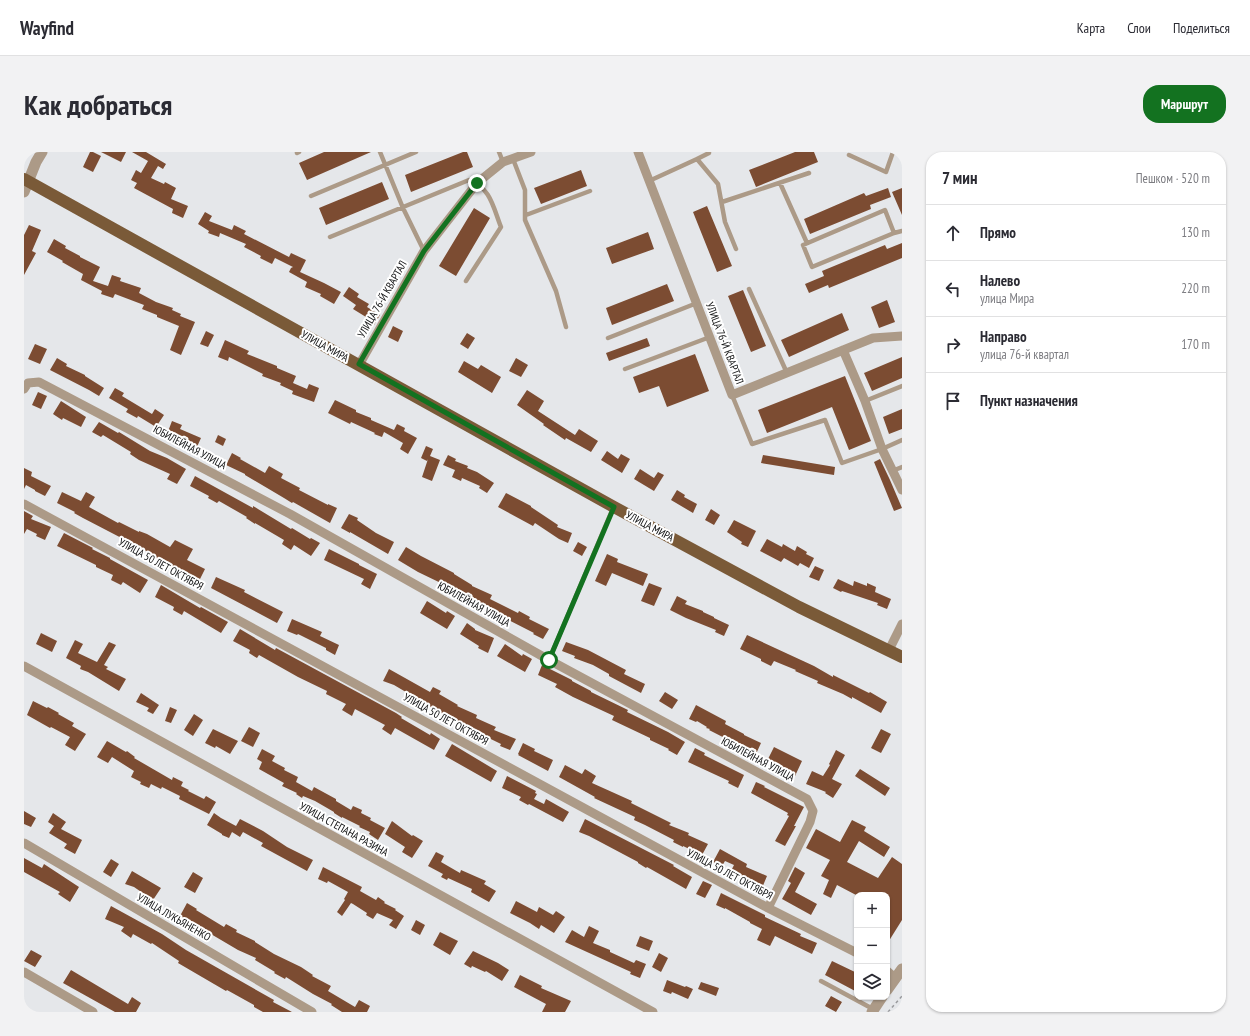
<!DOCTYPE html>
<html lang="ru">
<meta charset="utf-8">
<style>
:root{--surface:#fff;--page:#f2f2f3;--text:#2b2b33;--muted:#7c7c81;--line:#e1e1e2;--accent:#137220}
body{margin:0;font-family:"PT Sans Narrow",sans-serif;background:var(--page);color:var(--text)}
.controls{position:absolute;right:12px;bottom:12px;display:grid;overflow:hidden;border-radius:8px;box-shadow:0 1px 3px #0004}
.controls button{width:36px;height:36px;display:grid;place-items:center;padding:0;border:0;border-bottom:1px solid var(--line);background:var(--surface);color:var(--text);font:20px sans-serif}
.stop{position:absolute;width:12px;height:12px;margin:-9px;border:3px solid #137220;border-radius:50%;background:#fff}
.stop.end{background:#137220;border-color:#fff;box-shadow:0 1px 4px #0008}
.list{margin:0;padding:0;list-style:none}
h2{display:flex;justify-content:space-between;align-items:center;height:52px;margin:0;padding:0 16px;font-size:17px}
h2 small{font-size:13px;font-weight:400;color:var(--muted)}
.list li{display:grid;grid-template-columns:26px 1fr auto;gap:12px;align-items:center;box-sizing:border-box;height:56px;padding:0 16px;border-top:1px solid var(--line)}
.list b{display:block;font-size:15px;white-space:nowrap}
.list p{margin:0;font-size:13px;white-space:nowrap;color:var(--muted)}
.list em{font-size:13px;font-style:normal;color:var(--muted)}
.icon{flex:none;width:22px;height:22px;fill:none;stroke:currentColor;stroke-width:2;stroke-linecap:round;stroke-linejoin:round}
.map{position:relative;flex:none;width:878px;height:860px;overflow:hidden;border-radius:16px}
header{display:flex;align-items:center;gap:24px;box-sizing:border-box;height:56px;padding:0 20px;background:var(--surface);border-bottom:1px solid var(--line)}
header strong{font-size:19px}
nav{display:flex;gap:22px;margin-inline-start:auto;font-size:14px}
.intro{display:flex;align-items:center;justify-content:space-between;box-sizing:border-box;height:96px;padding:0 24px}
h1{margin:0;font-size:28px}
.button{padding:10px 18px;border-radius:16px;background:var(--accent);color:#fff;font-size:14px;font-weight:700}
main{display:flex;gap:24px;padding:0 24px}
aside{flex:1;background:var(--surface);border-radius:16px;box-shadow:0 1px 3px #0004}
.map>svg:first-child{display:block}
</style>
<header>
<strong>Wayfind</strong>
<nav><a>Карта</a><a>Слои</a><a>Поделиться</a></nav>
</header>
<div class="intro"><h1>Как добраться</h1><a class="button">Маршрут</a></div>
<main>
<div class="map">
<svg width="878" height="860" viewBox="0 0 878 860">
<rect width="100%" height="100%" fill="#e5e7ea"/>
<path fill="#7c4c32" d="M66 0H69L77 4 69 20 59 15Z
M77 0H102L97 10Z
M108 0H122L142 12 139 17 134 14 127 26 140 32 141 30 152 36 147 47 164 54 159 66 148 61 149 57 110 36 113 31 107 28 112 18 117 21 124 9Z
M300 0H347L283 28 275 11Z
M439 0H443L449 15 387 40 381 23Z
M771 0H790L794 10 732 35 725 18Z
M557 18 563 34 517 52 510 36Z
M358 30 365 47 302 73 295 56Z
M864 36 867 45 846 53 847 57 786 82 780 67 840 41 842 44Z
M878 36V63L868 40Z
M683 54 708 114 693 120 669 60Z
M450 56 466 66 432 124 415 114Z
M181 60 188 64 185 69 208 78 210 73 222 79 220 82 265 105 267 101 282 108 276 120 300 131 317 140 310 152 296 144 297 142 281 135 283 130 265 120 267 116 269 115 251 106 248 112 236 106 237 104 220 95 222 92 196 81 195 85 184 81 185 79 174 72Z
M5 73 17 78 8 99 12 101 0 123V83Z
M624 80 630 97 588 112 582 96Z
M30 87 42 94 41 96 56 104V105L76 115 69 129 84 134 88 123 97 126 96 129 117 136 115 141 132 150 149 156 148 158 157 162 156 164 171 170 157 203 146 198 155 174 133 165V163L118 157 120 153 91 142 89 146 77 142 78 139 57 128 59 122 38 110 39 109 23 100Z
M878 91V106L805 136 804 133 785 141 781 132 800 124 798 119 861 93 863 97Z
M643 132 650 149 588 173 582 156Z
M325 135 335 142 333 145 345 152 343 155 356 163 350 173 341 167 342 165 329 157 332 153 319 144Z
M719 138 742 194 727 200 704 144Z
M863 148 871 170 855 176 847 155Z
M818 161 825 178 765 205 757 188Z
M369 174 379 179 374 190 364 185Z
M182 179 190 183 184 195 176 192Z
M443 181 451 186 444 197 436 192Z
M623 186 626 194 585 209 582 201Z
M201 188 225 199 223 202 253 214V216L272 224 269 231 283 237 285 232 295 236 290 250 268 242 269 239 256 233 257 231 238 224 239 222 205 205 204 209 194 205Z
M11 192 23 197 16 212 4 207Z
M671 202 685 239 643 255 635 234 615 241 609 225Z
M878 205V226L848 239 840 221Z
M33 206 43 212 42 214 61 223V224L80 236 75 244 65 238 26 218Z
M492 206 504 213 497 225 485 219Z
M440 209 454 217 457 213 477 225 468 241 434 220Z
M821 224 847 289 825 298 808 255 743 281 734 258Z
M91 236 100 241 98 244 128 262 131 257 140 263 132 275 114 264 113 266 102 260 104 257 85 246Z
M503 238 520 249 514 259 551 283 555 277 574 289 567 300 542 286 541 288 519 273 520 272 493 253Z
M14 240 23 244 17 257 8 253Z
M311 248 332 258V260L347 266V268L370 278 373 272 381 276 380 279 393 286 384 302 376 297 379 291 360 280 358 285 350 282 351 281 327 270 326 272 304 261Z
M37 249 62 265 57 275 39 266 38 268 29 262Z
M878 257V277L865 282 859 265Z
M148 269 158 273 156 277 177 286 172 297 160 292 161 290 143 282Z
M75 270 94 281 95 280 126 299 143 306 162 317 153 332 143 327 146 322 115 308 106 302 107 300 79 283 77 285 68 280Z
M194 283 202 287 199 294 191 290Z
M402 294 409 297 406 304 416 308 408 329 398 325 404 307 403 309 397 306Z
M583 299 594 307 597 302 606 307 598 321 577 308Z
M208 301 217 306 216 307 241 321 245 314 259 322 257 326 276 336 275 338 304 353V352L313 356 306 371 269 350 268 351 260 346 221 323V322L202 313Z
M424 303 432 307 431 309 444 314 443 316 453 320 470 331 463 341 455 336 456 334 438 326 437 329 428 325 431 318 419 313Z
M739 303 811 315 810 323 737 311Z
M856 307 866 328 878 356 870 359 850 310Z
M0 316 8 320 7 324 27 334 21 344 11 339V338L2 333 0 337Z
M616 317 630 326 634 320 640 323 630 339 610 327Z
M171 324 229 356V354L267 377 268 376 286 387 287 386 296 391 287 404 270 393 267 398 258 392 260 388 231 371V372L222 366 223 365 195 349 193 351 184 346 185 344 166 334Z
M653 338 661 343 660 345 673 352 669 361 647 348Z
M38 340 57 349 62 340 71 345 65 355 94 371 95 370 115 380V379L123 382 146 395 151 388 169 397 163 408 181 417 175 429 126 402 127 401 109 393V392L59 366 50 361 51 360 33 351Z
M482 341 507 354V355L534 373 533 375 548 381 544 391 535 387 511 371 509 374 474 355Z
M687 357 696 363 690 373 681 368Z
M0 359 9 364 7 367 27 375 21 388 12 384 13 382 3 377 0 382Z
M325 362 334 366 333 368 352 381 370 390 364 402 326 380V381L317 376Z
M710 368 732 379 724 395 717 392 718 390 703 380Z
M40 381 69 396 68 397 86 406V407L124 428 116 441 99 430 97 433 87 428 89 423 72 415V413L33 394Z
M743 387 758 395 759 392 771 399 773 394 783 400 782 402 790 406 785 416 776 411 774 414 760 406 757 410 736 399Z
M554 390 563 395 558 404 549 399Z
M382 395 397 404 430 421V422L448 433V434L468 443 466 447 494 461 495 459 506 465 505 467 525 477 519 487 509 482 510 481 451 451 452 450 423 434 394 420 374 408Z
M305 397 335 412V413L353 422 346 437 337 432 340 427 300 408Z
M583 402 594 407 593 410 624 422 619 434 588 421 582 434 571 429Z
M791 414 800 418 795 429 785 425Z
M192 425 221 438 220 440 259 460 253 471 187 436Z
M814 427 829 434 830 429 843 434V431L852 435 851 440 867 447 863 457 853 453 854 451 818 439 817 440 809 436Z
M625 431 638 436 630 454 617 449Z
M137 433 176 456 177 455 204 470 197 481 160 459 158 463 149 458 150 455 131 445Z
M653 444 663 449 661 452 679 459V460L690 465V466L705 473 700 484 691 480 692 478 662 466 646 458Z
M403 449 422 461 423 459 431 464 423 477 396 461Z
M268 467 298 480 296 484 315 493 311 503 302 498V496L274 482 273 483 263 479Z
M443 471 451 477V478L470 486 464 501 454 496 455 494 436 482Z
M216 477 251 498 252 496 372 561 378 565 377 566 406 583 407 581 416 587 410 598 371 576 367 583 358 577 361 573 331 557 328 564 318 558 322 552 302 542 303 539 274 525 235 503 233 506 225 501 226 498 209 489Z
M17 481 33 489 28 500 12 492Z
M723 483 790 514 809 525V523L845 541 846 540 863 550 857 561 828 545V547L819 542 793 531 794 529 771 519 772 518 750 509 747 514 737 509V507L716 497Z
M51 488 59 492 54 501 73 510 85 490 92 493 80 513 84 515 82 517 102 527 95 539 64 520 56 517 57 514 42 506Z
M542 490 564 498 602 518 600 522 621 532 617 541 585 524V522L569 513 550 506 551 504 538 499Z
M481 492 498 504 499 502 508 507 501 520 473 504Z
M518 513 548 528V529L567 539V540L604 558 603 560 644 580 661 590 653 603 644 598 645 597 626 588V586L588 568 590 564 549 545 531 535 533 532 514 523Z
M365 517 406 540 409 535 417 539 415 542 434 553 433 554 453 563 452 566 472 575 470 578 492 587 486 598 476 594 477 592 436 572 370 533 359 529Z
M641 540 654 548 648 557 635 549Z
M117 541 135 553 129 562 123 559 125 556 112 550Z
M9 549 23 556 24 555 35 561 34 562 50 571 48 574 62 582 51 599 41 593 46 585 27 575 26 576 3 563Z
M672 553 702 569 701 572 720 582V583L737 591 732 602 685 578 686 577 682 576 683 575 673 569 672 570 665 567Z
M146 555 153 558 147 571 141 569Z
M170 562 179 568 169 584 160 578Z
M225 575 236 581 229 595 217 589Z
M189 577 214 589 206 602 192 594 191 596 181 591Z
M857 577 867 582 857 601 847 596Z
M83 589 102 600 103 599 111 605 110 606 148 628 149 625 159 630 157 634 165 638 164 639 180 647 182 644 192 650 185 662 155 647 156 644 138 635 137 637 127 632 125 636 116 632 117 630 107 625 110 619 88 605 84 611 73 605Z
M499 591 511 597 510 599 529 608 524 619 494 603 495 602H494Z
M428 592 473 619 467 630 421 604Z
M750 595 778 609 771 624 743 609Z
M671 596 681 601 680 603 720 623 714 636 704 631 705 629 664 610Z
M238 597 251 604 248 609 261 616 260 618 274 625 272 630 288 639 290 635 312 647V649L327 658 329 654 338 658 337 661 347 666 346 668 361 676 354 688 345 682 346 680 335 675 336 674 318 665V666L310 661V660L291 649 279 644 278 646 272 642 273 641 258 634 260 631 235 617 238 610 233 607Z
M812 598 821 603 808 627 818 632 809 646 801 641 802 640 782 632 788 619 799 624 806 613 805 612Z
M541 613 558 622 561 617 572 624 568 631 608 649 607 651 647 671 645 673 665 681 664 683 684 692 678 703 659 694V695L649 690 650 688 621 673 610 668 611 665 570 646 571 645 535 625Z
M836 617 866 636 861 644 831 624Z
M483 624 512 639 511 641 513 642 510 647 520 652 522 647 545 660 539 670 505 652 504 653 495 648 497 645 478 636Z
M732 630 741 634 740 635 780 655 770 674H772L761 694 751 689 765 664 763 663 764 661 727 641Z
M0 659 12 666 7 675 0 672Z
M29 661 42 670 37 677 58 688 51 702 40 696 43 692 25 681 30 674 24 670Z
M190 661 197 666 212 674 216 667 239 679 263 695 289 708 283 719 237 694 239 691 219 680 216 685 208 680 205 686 198 683V682L183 673Z
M561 667 650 713 649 714 668 725 662 737 623 715 622 716 614 711V710L565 684 555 680Z
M828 668 842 675 840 679 866 695 860 705 835 689 823 710 854 726 868 705 878 712V768L863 792V743H832L813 733 807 746 799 742 805 728 797 724 806 708 782 696 792 677 816 690Z
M368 669 388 684 389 683 399 689 388 706 378 700 381 695 361 682Z
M696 697 723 712 722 715 743 724 738 736 726 731 727 730 708 721 707 719 710 713 701 709 698 714 689 710Z
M412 700 420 704 417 710 436 721 437 718 462 729 460 732 472 739 465 750 447 740 448 737 424 726 423 728 417 725 419 722 404 714Z
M0 706 18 716 20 712 55 735 46 750 34 742 36 740 0 720Z
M87 707 95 712 87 725 79 720Z
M299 715 338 735 336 739 352 748 354 745 361 750 360 751 372 757 371 758 380 764 372 777 365 773 369 768 353 761 349 767 342 763 343 761 329 752 327 751 318 764 313 760 321 748 320 747 324 740 304 729 303 731 294 727Z
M771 715 781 721 771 740 793 752 787 763 758 747 767 731 764 729Z
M108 719 137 736 129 748 110 735 101 732Z
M169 720 179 726 171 741 160 735Z
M679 729 688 733 681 746 672 742Z
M697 741 741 763V765L777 782 776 784 793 791 788 802 751 784 746 794 733 788 738 777 726 771V770L701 756V757L692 753Z
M492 749 513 760 515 755 529 763 532 759 541 765 530 781 517 773 515 777 506 771 486 761Z
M163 751 173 757 172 758 200 775 202 772 213 778 212 780 231 789V790L250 802 277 815 289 823 288 824 307 834 304 839 331 855 335 848 346 854 343 860H318L307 853 308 852 289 842 262 825 261 827 250 821 251 820 231 808 232 806 214 798 175 775 176 774 156 764Z
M87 754 138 782 162 798 250 848 249 850 268 860H239L230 855V853L203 838 202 839 154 811 155 809 128 791 127 792 109 782 107 786 97 779 100 775 81 767Z
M392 768 401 773 396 783 387 778Z
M565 774 575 779 569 791 586 798V800L610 811 612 808 622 812 616 826 606 822 607 820 541 790 548 778 560 785Z
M416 780 434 789 426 803 409 793Z
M616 784 629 789 625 799 612 794Z
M7 798 18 804 11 815 0 809Z
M449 799 474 811 485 818 478 829 462 819 461 820 448 814 447 816 440 812Z
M635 801 644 806 637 820 628 815Z
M808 809 833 821V840L801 823Z
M47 818 104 852 108 845 117 851 112 860H91L39 831Z
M496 823 518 834 517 836 547 849 541 860H518L522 852 490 835Z
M643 828 661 835 662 834 669 837 664 847 648 840 647 842 639 839Z
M677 830 695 836 692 844 674 837Z
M807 844 818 850 812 860 801 854Z"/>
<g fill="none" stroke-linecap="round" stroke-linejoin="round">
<path stroke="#999a9d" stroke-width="1.5" stroke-dasharray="3 3" stroke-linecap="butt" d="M0 2 2 0
M864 860 878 844"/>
<path stroke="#ac9a87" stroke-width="4.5" d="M356 0 379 56 400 99
M475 0 479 10
M273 1 275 0
M825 3 862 20 869 0
M489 7 501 38V68L532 139 542 175
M673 7 685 1V0
M625 29 673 7 694 32 701 70 712 97
M756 31 783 91
M287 44 392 0
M698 50 785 21
M502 63 566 39
M870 81 861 58 779 93 788 115 870 81 878 79
M306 85 445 28C467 36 469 55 477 75L442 129
M725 137 763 221
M584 186 673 151
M601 217 686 185
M708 243 728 292 801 268 818 311 858 297 878 288
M841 249 878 234
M868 319 878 315
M525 508 589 356
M797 829 849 857"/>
<path stroke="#ac9a87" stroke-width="9" d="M614 0 708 243 849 186 878 184
M819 198 841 249 858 297 878 338
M335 213 400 99 453 31 479 10 507 0
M0 237 4 231 15 230 266 362 525 508 783 647 789 659 786 670 744 756
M0 352 744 756 833 801
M865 498 878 472
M0 514 629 860
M0 691 288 860
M863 819 871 826
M0 820 69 860"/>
<path stroke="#ac9a87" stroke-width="11" d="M0 40 12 10 18 0
M863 838 878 817
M848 860 858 845"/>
<path stroke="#7a5a38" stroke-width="12" d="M0 27 590 355 775 455 878 505"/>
</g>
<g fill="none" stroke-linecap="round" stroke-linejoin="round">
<path stroke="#137220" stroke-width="5" d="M453 31 400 99 335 212 590 355 525 508"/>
</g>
<g text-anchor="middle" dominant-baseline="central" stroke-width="4" stroke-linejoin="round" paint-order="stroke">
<g font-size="11" fill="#101112" stroke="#fff">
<text transform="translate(358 147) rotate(-60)">УЛИЦА 76-Й КВАРТАЛ</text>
<text transform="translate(701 191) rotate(69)">УЛИЦА 76-Й КВАРТАЛ</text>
<text transform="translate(301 194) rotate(29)">УЛИЦА МИРА</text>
<text transform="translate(166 295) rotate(28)">ЮБИЛЕЙНАЯ УЛИЦА</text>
<text transform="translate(626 374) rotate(28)">УЛИЦА МИРА</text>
<text transform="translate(137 412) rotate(29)">УЛИЦА 50 ЛЕТ ОКТЯБРЯ</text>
<text transform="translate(450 452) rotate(29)">ЮБИЛЕЙНАЯ УЛИЦА</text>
<text transform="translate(422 567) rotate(29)">УЛИЦА 50 ЛЕТ ОКТЯБРЯ</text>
<text transform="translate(734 607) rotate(28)">ЮБИЛЕЙНАЯ УЛИЦА</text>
<text transform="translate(320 677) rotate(29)">УЛИЦА СТЕПАНА РАЗИНА</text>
<text transform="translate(706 722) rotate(28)">УЛИЦА 50 ЛЕТ ОКТЯБРЯ</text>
<text transform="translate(150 765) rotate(30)">УЛИЦА ЛУКЬЯНЕНКО</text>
</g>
</g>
</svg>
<div class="controls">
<button>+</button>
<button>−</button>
<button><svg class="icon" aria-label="layers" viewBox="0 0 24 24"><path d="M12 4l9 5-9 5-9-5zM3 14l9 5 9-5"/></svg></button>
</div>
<div class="stop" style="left:525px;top:508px"></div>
<div class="stop end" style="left:453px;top:31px"></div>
</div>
<aside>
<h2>7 мин<small>Пешком · 520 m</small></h2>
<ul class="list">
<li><svg class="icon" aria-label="ahead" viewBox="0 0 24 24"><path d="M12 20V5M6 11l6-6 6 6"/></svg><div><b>Прямо</b></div><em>130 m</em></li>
<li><svg class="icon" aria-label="left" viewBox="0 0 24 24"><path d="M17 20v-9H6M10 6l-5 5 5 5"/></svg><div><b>Налево</b><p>улица Мира</p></div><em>220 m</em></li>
<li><svg class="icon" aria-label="right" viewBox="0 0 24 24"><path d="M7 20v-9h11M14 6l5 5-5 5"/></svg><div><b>Направо</b><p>улица 76-й квартал</p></div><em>170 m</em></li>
<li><svg class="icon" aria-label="arrive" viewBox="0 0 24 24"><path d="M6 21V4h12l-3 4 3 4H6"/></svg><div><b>Пункт назначения</b></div></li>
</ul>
</aside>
</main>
